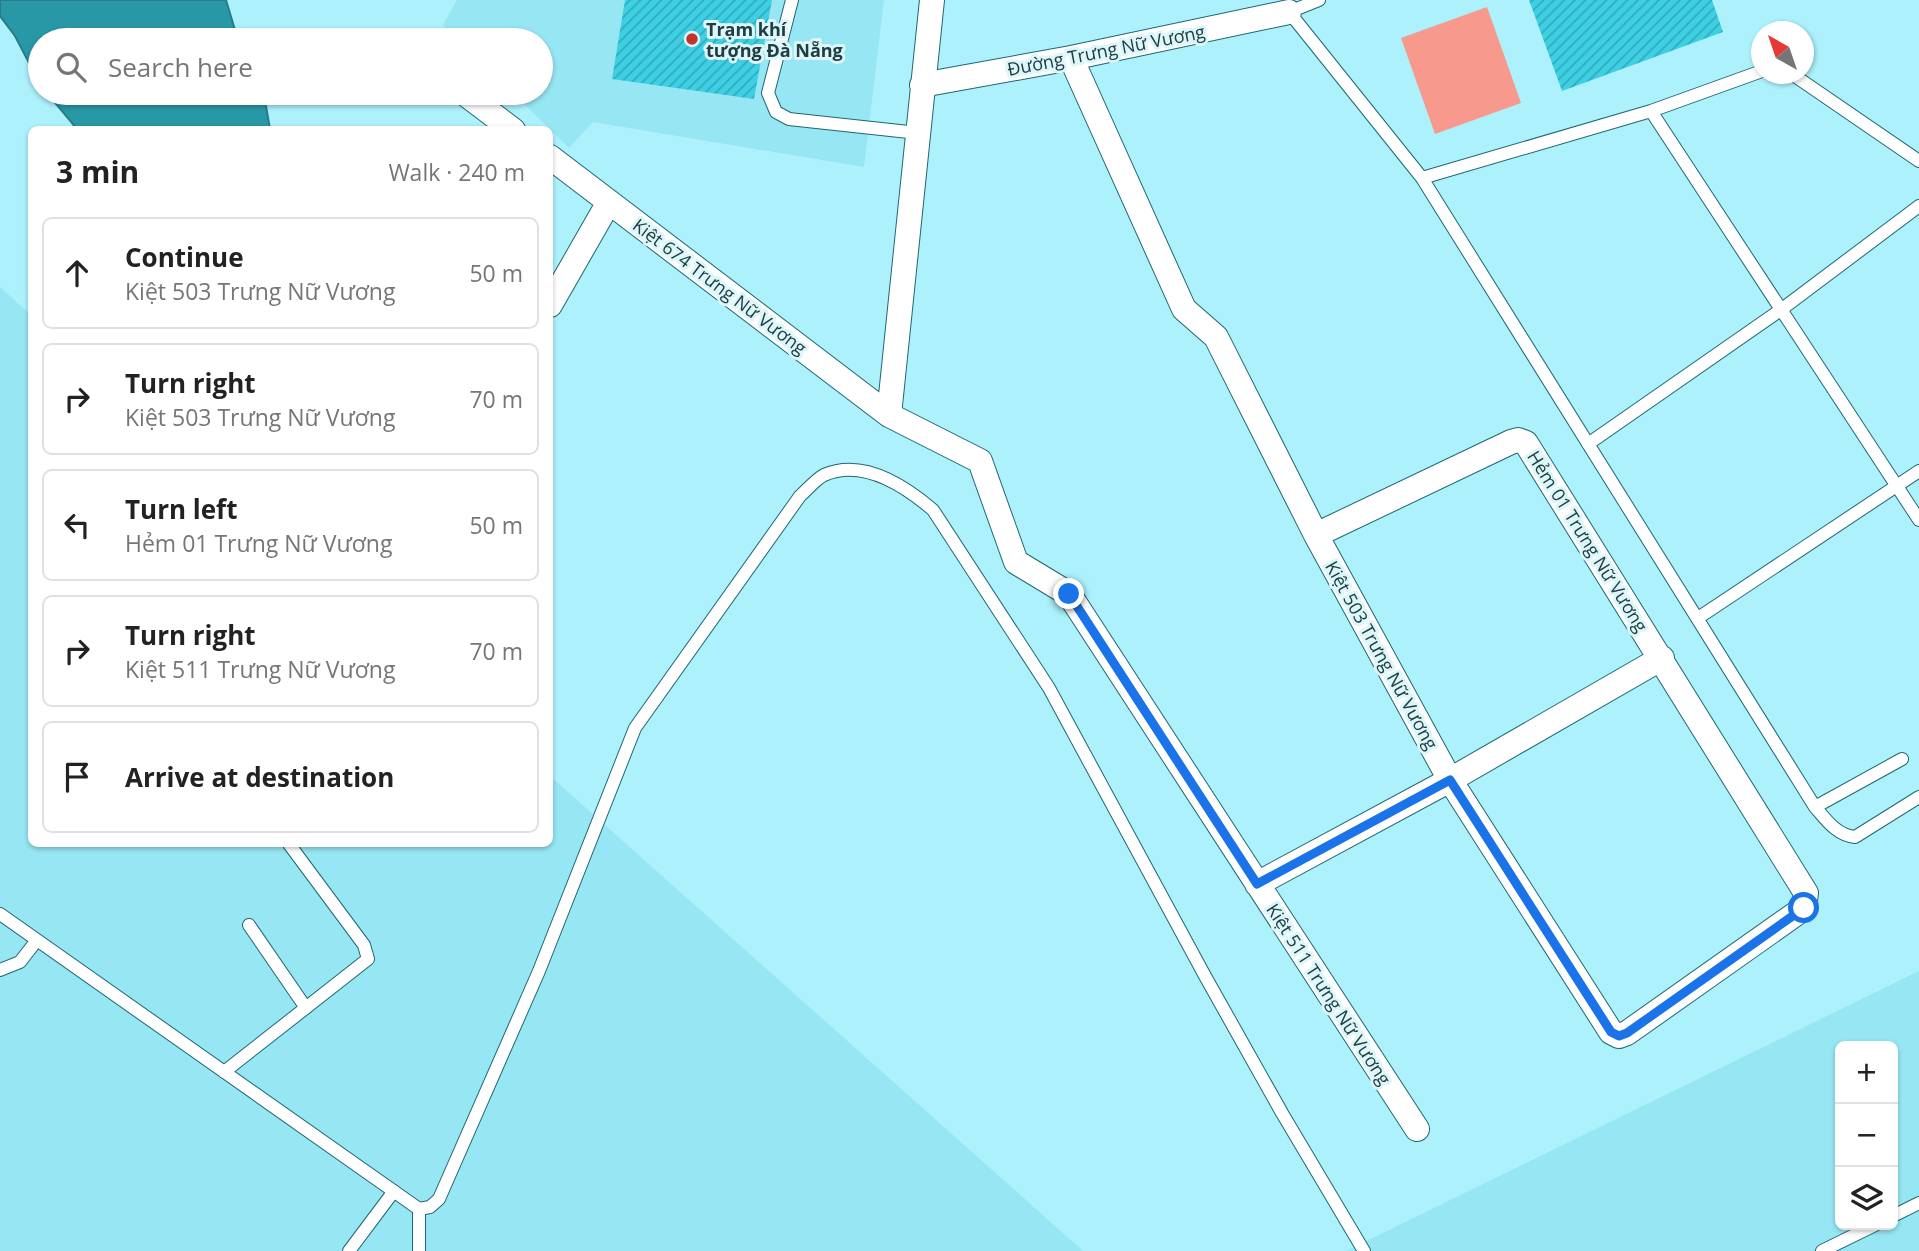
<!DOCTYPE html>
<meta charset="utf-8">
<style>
:root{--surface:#fff;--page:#f6f6f6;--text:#222;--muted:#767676;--line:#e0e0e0}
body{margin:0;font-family:"Open Sans",sans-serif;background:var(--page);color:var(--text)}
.controls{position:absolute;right:21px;bottom:21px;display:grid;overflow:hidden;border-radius:10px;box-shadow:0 2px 5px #0004}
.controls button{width:63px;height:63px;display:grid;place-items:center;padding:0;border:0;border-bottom:2px solid var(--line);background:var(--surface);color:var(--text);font:35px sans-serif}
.compass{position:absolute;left:1751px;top:21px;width:63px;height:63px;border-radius:50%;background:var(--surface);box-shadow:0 2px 5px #0004;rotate:320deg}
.stop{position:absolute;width:21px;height:21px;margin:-16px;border:5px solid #1a73e8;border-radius:50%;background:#fff}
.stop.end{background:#1a73e8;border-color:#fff;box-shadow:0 2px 7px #0008}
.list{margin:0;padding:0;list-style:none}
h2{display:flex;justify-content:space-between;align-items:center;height:91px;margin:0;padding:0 28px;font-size:30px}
h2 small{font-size:23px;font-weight:400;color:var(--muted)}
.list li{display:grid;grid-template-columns:46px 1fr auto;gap:21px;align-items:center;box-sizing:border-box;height:112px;margin:0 14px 14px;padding:0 14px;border:2px solid var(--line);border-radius:10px}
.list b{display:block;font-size:26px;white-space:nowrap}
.list p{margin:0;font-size:23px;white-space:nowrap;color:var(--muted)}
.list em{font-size:23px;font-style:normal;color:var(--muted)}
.icon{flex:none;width:38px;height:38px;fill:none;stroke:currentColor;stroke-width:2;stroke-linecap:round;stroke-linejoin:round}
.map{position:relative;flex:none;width:1919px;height:1251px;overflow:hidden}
.search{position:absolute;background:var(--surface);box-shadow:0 2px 5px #0004;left:28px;top:28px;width:525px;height:77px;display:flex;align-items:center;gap:18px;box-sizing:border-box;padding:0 24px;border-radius:38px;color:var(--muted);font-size:26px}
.panel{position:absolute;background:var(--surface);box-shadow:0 2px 5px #0004;left:28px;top:126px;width:525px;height:721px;border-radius:10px}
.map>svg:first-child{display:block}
</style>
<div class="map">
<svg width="1919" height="1251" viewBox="0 0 1919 1251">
<defs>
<pattern id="building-hatch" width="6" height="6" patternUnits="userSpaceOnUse" patternTransform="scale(1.75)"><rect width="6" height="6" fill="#3dd0e4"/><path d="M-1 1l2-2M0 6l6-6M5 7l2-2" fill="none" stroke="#33aaba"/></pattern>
</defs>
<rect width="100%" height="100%" fill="#acf1fc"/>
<path fill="#96e7f3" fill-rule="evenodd" d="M457 0H884L864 167 593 122 569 148 513 93H541V40H459L443 25Z
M0 287 31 315 32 844H550V776L1083 1251H0Z
M1919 971V1251H1346ZM1840 1046H1893V1225H1840Z"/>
<path fill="#f7998d" d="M1487 7 1521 103 1435 134 1401 38Z"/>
<path fill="#2898a7" stroke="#267d88" stroke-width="2" d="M0 0H226L238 40H40V84L15 36 0 16Z
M47 93H260L266 106 270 129H77Z"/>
<path fill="url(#building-hatch)" d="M625 0H772L754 99 612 79Z
M1529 0H1712L1723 32 1562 91Z"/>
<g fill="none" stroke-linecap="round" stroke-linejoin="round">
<defs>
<path id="service" d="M792 0 768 93 776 112 789 119 918 133
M1319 0 1289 12 1422 178 1815 807C1827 821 1837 835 1855 837L1919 797
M1792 74 1919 161
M1651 111 1919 520
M1422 178 1651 111 1762 71
M1588 444 1782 309 1919 206
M1698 618 1919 471
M1815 807 1902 759
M0 914 419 1209 430 1207 439 1199 539 971 635 728 800 496C807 490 816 479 824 475 863 458 905 486 933 510L1049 688 1205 976 1282 1113 1364 1251
M249 925 306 1008
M0 970 20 962 37 940
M224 1072 368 959 364 945 289 844
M419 1209V1251
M1893 1216 1919 1203
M349 1251 394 1191
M1822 1251 1875 1225"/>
<path id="minor" d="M1071 58 1184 309 1216 337 1316 535 1450 780 1611 1032 1619 1036 1627 1033 1804 908 1806 893 1526 443 1518 440 1511 442 1316 535
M922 85 1071 58 1289 12
M464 93 513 130
M550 157 889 415 980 461 1016 562 1069 594 1417 1129
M550 305 609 202
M889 415 932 0
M1257 884 1450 780 1662 658"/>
</defs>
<use href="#service" stroke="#1f6771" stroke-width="14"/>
<use href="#minor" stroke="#1f6771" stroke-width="26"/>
<use href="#service" stroke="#fff" stroke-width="12"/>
<use href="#minor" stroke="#fff" stroke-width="24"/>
</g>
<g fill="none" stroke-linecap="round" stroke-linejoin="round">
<path stroke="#1a73e8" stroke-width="9" d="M1069 594 1257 884 1450 780 1611 1032 1619 1036 1627 1033 1804 908"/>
</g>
<circle fill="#c2342c" stroke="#dcf6fa" stroke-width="2.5" cx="692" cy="39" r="7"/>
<g text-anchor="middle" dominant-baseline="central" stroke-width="6" stroke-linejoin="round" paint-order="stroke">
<g font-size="18" font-weight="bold" fill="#203d41" stroke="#dcf6fa" text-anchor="start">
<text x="706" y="29">Trạm khí<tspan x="706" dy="21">tượng Đà Nẵng</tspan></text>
</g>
<g font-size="18" fill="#203d41" stroke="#dcf6fa">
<text transform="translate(1106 50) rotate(-11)">Đường Trưng Nữ Vương</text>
<text transform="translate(720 286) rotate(37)">Kiệt 674 Trưng Nữ Vương</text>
<text transform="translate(1588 541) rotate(58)">Hẻm 01 Trưng Nữ Vương</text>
<text transform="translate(1382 655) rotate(61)">Kiệt 503 Trưng Nữ Vương</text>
<text transform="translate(1329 994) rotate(57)">Kiệt 511 Trưng Nữ Vương</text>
</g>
</g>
</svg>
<div class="controls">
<button>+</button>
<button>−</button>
<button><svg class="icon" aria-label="layers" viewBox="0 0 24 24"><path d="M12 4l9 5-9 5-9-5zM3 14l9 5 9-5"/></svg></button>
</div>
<svg class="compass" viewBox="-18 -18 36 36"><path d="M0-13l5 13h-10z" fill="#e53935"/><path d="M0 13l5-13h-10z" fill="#767676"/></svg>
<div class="stop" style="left:1804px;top:908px"></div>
<div class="stop end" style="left:1069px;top:594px"></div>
<div class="search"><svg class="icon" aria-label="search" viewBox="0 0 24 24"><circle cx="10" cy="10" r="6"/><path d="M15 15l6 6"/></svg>Search here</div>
<section class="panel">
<h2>3 min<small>Walk · 240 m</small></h2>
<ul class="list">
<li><svg class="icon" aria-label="ahead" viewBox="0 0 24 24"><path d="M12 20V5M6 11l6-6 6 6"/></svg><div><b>Continue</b><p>Kiệt 503 Trưng Nữ Vương</p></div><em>50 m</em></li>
<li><svg class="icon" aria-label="right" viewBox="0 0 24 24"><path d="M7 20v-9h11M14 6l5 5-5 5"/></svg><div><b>Turn right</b><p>Kiệt 503 Trưng Nữ Vương</p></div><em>70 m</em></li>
<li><svg class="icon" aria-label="left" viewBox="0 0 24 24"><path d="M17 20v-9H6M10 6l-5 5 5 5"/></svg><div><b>Turn left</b><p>Hẻm 01 Trưng Nữ Vương</p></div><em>50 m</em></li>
<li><svg class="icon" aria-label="right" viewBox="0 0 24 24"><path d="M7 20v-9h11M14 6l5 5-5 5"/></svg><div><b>Turn right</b><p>Kiệt 511 Trưng Nữ Vương</p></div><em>70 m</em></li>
<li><svg class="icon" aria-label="arrive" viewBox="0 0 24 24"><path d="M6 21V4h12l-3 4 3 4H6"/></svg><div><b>Arrive at destination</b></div></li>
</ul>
</section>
</div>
